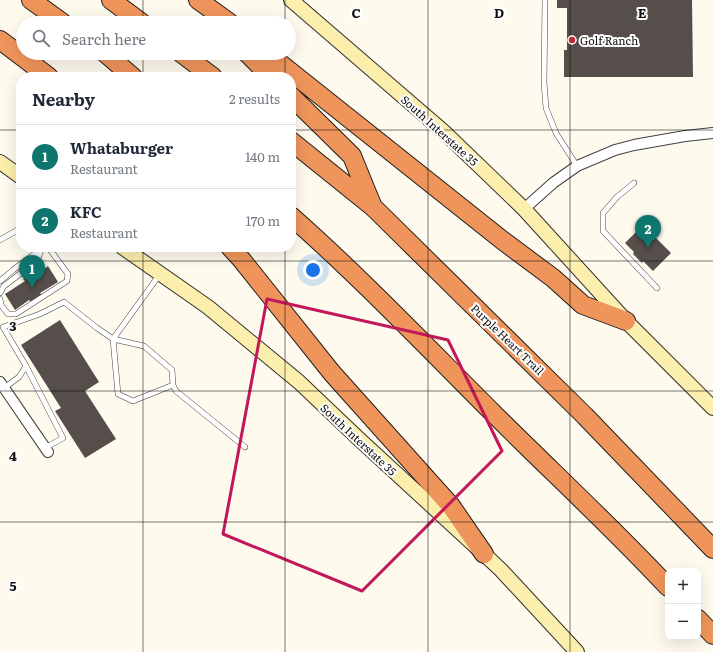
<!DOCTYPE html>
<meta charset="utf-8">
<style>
:root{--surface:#fff;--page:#f2f2f3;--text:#1f2937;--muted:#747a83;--line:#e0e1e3;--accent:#0f766e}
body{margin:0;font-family:Literata,serif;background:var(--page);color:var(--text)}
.controls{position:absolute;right:12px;bottom:12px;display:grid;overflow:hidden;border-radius:8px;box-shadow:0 4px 16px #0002}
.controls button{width:36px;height:36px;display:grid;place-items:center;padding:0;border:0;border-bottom:1px solid var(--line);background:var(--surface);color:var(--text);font:20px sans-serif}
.you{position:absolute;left:313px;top:270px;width:14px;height:14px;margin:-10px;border:3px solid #fff;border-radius:50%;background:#1a73e8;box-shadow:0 0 0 6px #1a73e833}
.badge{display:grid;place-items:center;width:26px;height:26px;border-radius:50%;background:var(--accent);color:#fff;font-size:13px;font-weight:700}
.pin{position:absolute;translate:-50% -33px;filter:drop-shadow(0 1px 2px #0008)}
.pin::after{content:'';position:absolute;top:21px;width:14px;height:12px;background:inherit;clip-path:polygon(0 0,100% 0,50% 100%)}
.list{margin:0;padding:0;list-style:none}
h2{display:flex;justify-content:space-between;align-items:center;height:52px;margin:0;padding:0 16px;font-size:17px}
h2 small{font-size:13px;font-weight:400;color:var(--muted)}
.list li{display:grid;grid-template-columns:26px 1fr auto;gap:12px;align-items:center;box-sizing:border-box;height:64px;padding:0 16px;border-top:1px solid var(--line)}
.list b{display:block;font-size:15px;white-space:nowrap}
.list p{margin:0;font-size:13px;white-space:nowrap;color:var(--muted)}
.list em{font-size:13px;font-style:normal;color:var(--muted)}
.icon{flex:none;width:22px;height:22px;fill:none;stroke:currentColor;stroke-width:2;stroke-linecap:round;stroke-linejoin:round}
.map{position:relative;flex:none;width:713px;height:652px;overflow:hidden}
.search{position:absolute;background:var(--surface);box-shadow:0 4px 16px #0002;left:16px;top:16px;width:280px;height:44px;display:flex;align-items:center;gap:10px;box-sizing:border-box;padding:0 14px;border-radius:22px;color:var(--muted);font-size:15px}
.panel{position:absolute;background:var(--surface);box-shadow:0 4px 16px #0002;left:16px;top:72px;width:280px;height:180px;border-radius:16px}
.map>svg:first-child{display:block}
</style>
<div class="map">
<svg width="713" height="652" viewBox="0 0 713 652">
<rect width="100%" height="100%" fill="#fefaee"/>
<path fill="#564e4a" d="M557 0H692L693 77H564V50H567V8H557Z
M643 225 671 253 653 271 643 261 642 263 633 254 634 252 625 243Z
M48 266 58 282 40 293 42 295 31 302 29 300 15 310 5 294 25 281 23 279 34 272 36 275Z
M60 320 99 382 85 391 116 439 85 458 55 411 61 408 21 345Z"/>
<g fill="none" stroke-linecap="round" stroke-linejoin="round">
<defs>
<path id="lane" d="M545 0 544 82 546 108 556 133 577 166
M634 183 617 197 603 213V231L657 288
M0 240 21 228
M0 281 13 270 44 247
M0 293 4 286 37 261 41 250
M0 299 1 305 8 314H16L67 281 68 274 48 247
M26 366 63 438 45 448
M173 385 133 401 118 394 113 339 144 346 172 370 173 385 176 391 245 447
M4 388 19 377 26 366 3 327 40 314 64 302 97 328 113 339 160 274"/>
<path id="street" d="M524 209 553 183 577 166 615 150 634 145 685 136 713 133
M0 382 48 452"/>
<path id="secondary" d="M291 0 443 131 524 209 626 321 713 408
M0 162 21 177
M122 247 208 307 299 382 360 440 484 554 501 570 577 652"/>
<path id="highway" d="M31 0 63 23
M111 0 142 23
M198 0 230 23
M0 40 49 77
M105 53 133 77
M181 53 213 77
M247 53 271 77
M267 53 502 240 553 278 583 305 626 321
M291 96 352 156 372 205
M291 141 373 207 585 416 713 549
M291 216C361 278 426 346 492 412 551 471 612 527 668 587
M230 247 241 259 332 373 451 506 484 554
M698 619 713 635"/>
</defs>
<use href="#lane" stroke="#404040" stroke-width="6"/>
<use href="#street" stroke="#404040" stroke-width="12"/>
<use href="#secondary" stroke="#2f2f2f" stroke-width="16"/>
<use href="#highway" stroke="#1e1e1e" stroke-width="20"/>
<use href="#lane" stroke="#fff" stroke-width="5"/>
<use href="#street" stroke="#fff" stroke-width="10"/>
<use href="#secondary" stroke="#fceeac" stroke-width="14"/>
<use href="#highway" stroke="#ef955b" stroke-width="18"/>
</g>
<path fill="none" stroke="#c2185b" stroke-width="3" stroke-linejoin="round" d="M267 299 448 340 502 451 362 591 223 534Z"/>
<path fill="none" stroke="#0d0d0d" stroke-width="1" stroke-opacity="0.55" d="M143 0V23M285 0V23M428 0V652M570 0V652M143 53V77M285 53V77M0 130H21M291 130H713M143 247V652M285 247V652M0 261H713M0 391H713M0 522H713"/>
<circle fill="#b92a3a" stroke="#fff" stroke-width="1.5" cx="572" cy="40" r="4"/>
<g text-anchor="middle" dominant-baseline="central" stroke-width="4" stroke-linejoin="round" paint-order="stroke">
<g font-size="11" fill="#0d0d0d" stroke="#fff" text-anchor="start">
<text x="580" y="40">Golf Ranch</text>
</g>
<g font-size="11" fill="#0d0d0d" stroke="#fff">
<text transform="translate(440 130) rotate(42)">South Interstate 35</text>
<text transform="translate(508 339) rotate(44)">Purple Heart Trail</text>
<text transform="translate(359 439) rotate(43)">South Interstate 35</text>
</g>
</g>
<g font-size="13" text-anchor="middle" font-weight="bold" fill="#0d0d0d" stroke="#fff" stroke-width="4" stroke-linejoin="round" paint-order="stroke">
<text x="356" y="18">C</text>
<text x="499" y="18">D</text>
<text x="642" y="18">E</text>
<text x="13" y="331">3</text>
<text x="13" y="461">4</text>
<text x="13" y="591">5</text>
</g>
</svg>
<div class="controls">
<button>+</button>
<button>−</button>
</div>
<div class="you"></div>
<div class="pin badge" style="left:32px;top:288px">1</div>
<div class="pin badge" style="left:648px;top:248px">2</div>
<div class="search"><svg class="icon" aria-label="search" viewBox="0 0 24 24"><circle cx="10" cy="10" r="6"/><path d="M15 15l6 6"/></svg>Search here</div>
<section class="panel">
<h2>Nearby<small>2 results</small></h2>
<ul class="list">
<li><span class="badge">1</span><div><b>Whataburger</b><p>Restaurant</p></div><em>140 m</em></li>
<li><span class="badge">2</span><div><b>KFC</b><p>Restaurant</p></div><em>170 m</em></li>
</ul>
</section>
</div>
